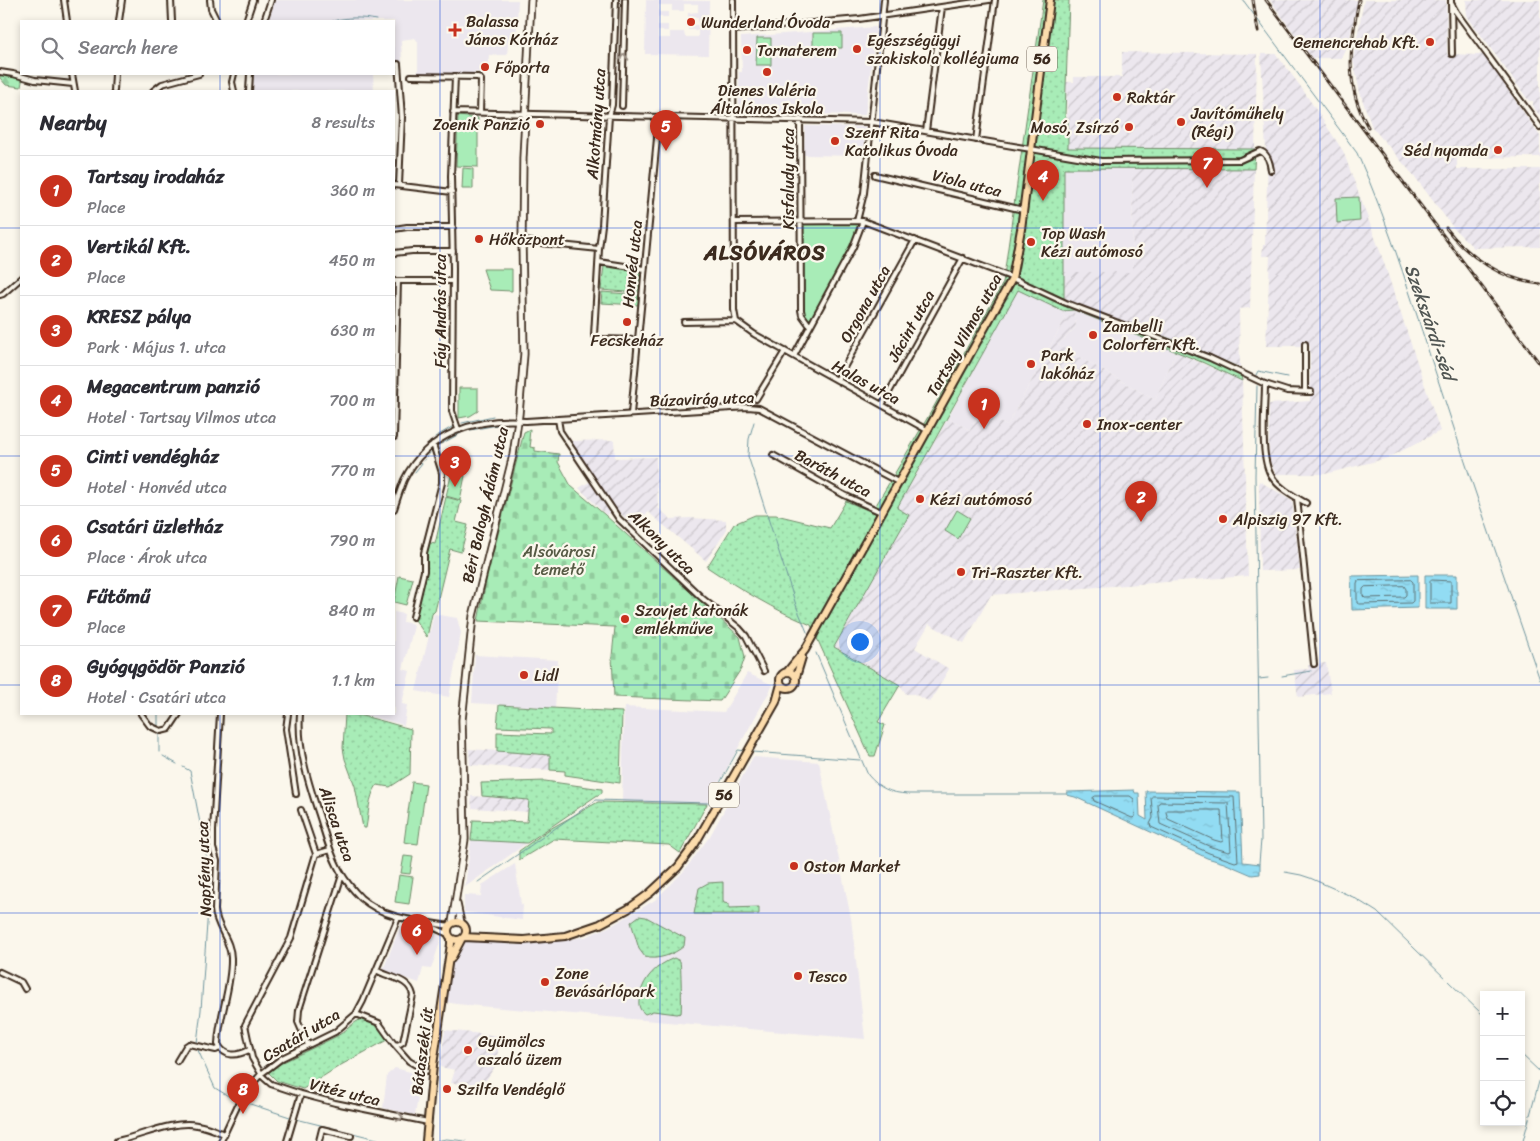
<!DOCTYPE html>
<meta charset="utf-8">
<style>
:root{--surface:#fff;--page:#f2f2f3;--text:#2b2b33;--muted:#7c7c81;--line:#e1e1e2;--accent:#c8321e}
body{margin:0;font-family:Sriracha,sans-serif;background:var(--page);color:var(--text)}
.controls{position:absolute;right:15px;bottom:15px;display:grid;overflow:hidden;border-radius:0px;box-shadow:0 2px 8px #0003}
.controls button{width:45px;height:45px;display:grid;place-items:center;padding:0;border:0;border-bottom:1px solid var(--line);background:var(--surface);color:var(--text);font:25px sans-serif}
.you{position:absolute;left:859px;top:641px;width:18px;height:18px;margin:-12px;border:4px solid #fff;border-radius:50%;background:#1a73e8;box-shadow:0 0 0 8px #1a73e833}
.badge{display:grid;place-items:center;width:32px;height:32px;border-radius:50%;background:var(--accent);color:#fff;font-size:16px;font-weight:700}
.pin{position:absolute;translate:-50% -41px;filter:drop-shadow(0 1px 2px #0008)}
.pin::after{content:'';position:absolute;top:26px;width:18px;height:15px;background:inherit;clip-path:polygon(0 0,100% 0,50% 100%)}
.list{margin:0;padding:0;list-style:none}
h2{display:flex;justify-content:space-between;align-items:center;height:65px;margin:0;padding:0 20px;font-size:21px}
h2 small{font-size:16px;font-weight:400;color:var(--muted)}
.list li{display:grid;grid-template-columns:32px 1fr auto;gap:15px;align-items:center;box-sizing:border-box;height:70px;padding:0 20px;border-top:1px solid var(--line)}
.list b{display:block;font-size:19px;white-space:nowrap}
.list p{margin:0;font-size:16px;white-space:nowrap;color:var(--muted)}
.list em{font-size:16px;font-style:normal;color:var(--muted)}
.icon{flex:none;width:28px;height:28px;fill:none;stroke:currentColor;stroke-width:2;stroke-linecap:round;stroke-linejoin:round}
.map{position:relative;flex:none;width:1540px;height:1141px;overflow:hidden}
.search{position:absolute;background:var(--surface);box-shadow:0 2px 8px #0003;left:20px;top:20px;width:375px;height:55px;display:flex;align-items:center;gap:12px;box-sizing:border-box;padding:0 18px;border-radius:0px;color:var(--muted);font-size:19px}
.panel{position:absolute;background:var(--surface);box-shadow:0 2px 8px #0003;left:20px;top:90px;width:375px;height:625px;border-radius:0px}
.map>svg:first-child{display:block}
</style>
<div class="map">
<svg width="1540" height="1141" viewBox="0 0 1540 1141">
<defs>
<pattern id="industrial-furrows" width="10" height="10" patternUnits="userSpaceOnUse" patternTransform="scale(1.25)"><rect width="10" height="10" fill="#ece7ee"/><path d="M-1 1l2-2M0 10L10 0M9 11l2-2" fill="none" stroke="#cbc6cc"/></pattern>
<pattern id="grass-dots" width="8" height="8" patternUnits="userSpaceOnUse" patternTransform="scale(1.25)"><rect width="8" height="8" fill="#a8ecb7"/><path d="M2 2h.1M6 6h.1" fill="none" stroke="#92cb9d" stroke-width="1.8" stroke-linecap="round"/></pattern>
<pattern id="forest-firs" width="22" height="20" patternUnits="userSpaceOnUse" patternTransform="scale(1.25)"><rect width="22" height="20" fill="#a8ecb7"/><path d="M5 1l3.5 6h-7zM16 11l3.5 6h-7z" fill="#92cb9d"/></pattern>
<pattern id="cemetery-stones" width="16" height="16" patternUnits="userSpaceOnUse" patternTransform="scale(1.25)"><rect width="16" height="16" fill="#a8ecb7"/><path d="M2 7V4a2 2 0 0 1 4 0v3zM10 15v-3a2 2 0 0 1 4 0v3z" fill="#92cb9d"/></pattern>
<pattern id="water-ripples" width="26" height="14" patternUnits="userSpaceOnUse" patternTransform="scale(1.25)"><rect width="26" height="14" fill="#92dcf3"/><path d="M2 4q2-2 4 0t4 0M15 11q2-2 4 0t4 0" fill="none" stroke="#7fbdd0"/></pattern>
</defs>
<rect width="100%" height="100%" fill="#fbf7ec"/>
<filter id="ink" filterUnits="userSpaceOnUse"><feTurbulence type="fractalNoise" baseFrequency=".02" numOctaves="2"/><feDisplacementMap in="SourceGraphic" scale="10" xChannelSelector="R" yChannelSelector="G"/><feConvolveMatrix kernelMatrix="1 2 1 2 8 2 1 2 1" color-interpolation-filters="sRGB"/></filter>
<g filter="url(#ink)">
<path fill="#ece7ee" fill-rule="evenodd" d="M275 0H518L516 44H508L507 55H489L488 73 474 72V75H418V42L415 38 401 40 402 62H394V21H268Z
M646 0 709 1 708 55 645 54ZM672 5V11H684V4H698V12L688 13V17H698V25H688V30H698V37H685L684 32H670V38H658V31H668V25H658V17H668V12H659V5Z
M876 27 865 115 739 113V72H742L741 37Z
M254 74H373L374 91H253Z
M805 126 866 127 863 156 804 155Z
M1064 168H1132L1133 272H1064Z
M1018 289 1062 311 1065 319 1007 426 980 412 970 430 948 418Z
M1074 310 1176 352 1155 400 1058 345 1076 327Z
M394 612 404 614 403 622 413 624 414 626 403 669 410 671 402 703V704L407 705 404 725 360 714H394Z
M434 614 457 618 461 633 449 697 416 691Z
M475 655 558 660 555 708 472 703Z
M747 673 773 685 707 804 622 802 624 707 724 712Z
M753 757 819 762 851 918 865 1039 456 1004 446 1002 453 960 460 946 465 941 474 939 515 945 533 944 585 937 613 925 655 900 684 871 710 836Z
M471 840 527 843 465 887Z
M515 864 521 904 523 905 522 920 464 912V895L481 896 482 885Z
M408 925 442 936 431 969 423 968 419 983 383 970 400 927Z
M395 1068 422 1075 415 1115 383 1108 387 1075Z"/>
<path fill="url(#industrial-furrows)" d="M1270 0H1358L1349 42 1341 58H1312Z
M1364 0H1446L1447 54 1478 55 1483 54 1540 136V157L1457 158V169H1540V247L1474 248 1455 230 1415 177 1372 127 1360 93 1353 59Z
M1466 0H1540V116L1533 107V101H1529L1467 16Z
M1122 52 1257 54 1255 149 1068 148 1066 82H1074V77H1122Z
M1261 54H1276L1301 87 1343 151 1380 251 1440 431 1388 458 1325 474H1276L1269 460V404L1310 401V346H1266L1270 256H1262L1263 245H1265L1268 155 1266 151Z
M1132 168 1254 169 1250 308 1239 309 1240 368 1190 346 1064 300V272H1133Z
M1074 310 1076 327 1058 345 1155 400 1176 352 1242 381 1248 576 991 595 964 643 929 624 915 648 949 669 930 702 914 694H906L900 685 834 647 908 515 897 508 948 418 970 430 980 412 1007 426 1065 319 1062 311Z
M614 440 615 458 656 457 658 508 671 519 690 518 726 520V531L706 561 648 512 634 526 615 508 606 515 579 488 591 481 567 445 571 441Z
M1259 481 1292 500 1300 570 1260 571Z
M1326 663 1331 693 1298 697 1294 670 1309 669 1308 665Z
M469 749 550 754V770L470 765Z
M471 796 530 800 529 812 472 808Z
M445 1030 500 1036 496 1065 482 1086 451 1083 455 1070 440 1067Z"/>
<path fill="url(#grass-dots)" stroke="#728b6a" d="M1043 0H1069L1065 115 1068 121V148L1255 149 1254 169 1064 168V300L1190 346 1240 368 1242 381 1204 363 1074 310 1062 311 1018 290 897 508 909 515 834 647 900 685 878 722 885 725 875 756H870L811 625C774 610 740 589 707 567L734 524 755 515H776L830 528 846 501 872 512 932 410 1003 283Z
M604 266 640 271 638 293 601 290Z
M602 292 639 295 638 305 601 303Z
M446 497 461 501 456 522 468 525 461 552 450 549 435 611 432 614 427 637 413 617 424 571V562L427 542 435 544Z
M499 705 622 712 620 783 565 775V771L550 770V755L497 751V732L551 734V729L497 727Z
M345 714C362 714 392 724 411 729L410 774 390 787 377 785C368 798 369 813 366 828H363L355 786 345 759 343 748Z
M545 781 602 789V793L596 796 527 843 471 840 473 820 527 822 529 800 482 796 481 783Z
M598 802 707 804 680 853 669 845 554 839 519 860V851L548 830Z
M723 882V901L724 903 729 904V908L759 907V914H694L699 888 708 883Z
M639 916 646 917 685 938 684 946C675 954 657 961 645 957L639 949 631 922Z
M674 958 680 961C681 963 682 1010 681 1013L677 1014 653 1011 645 1014C638 1009 638 1003 640 995 644 977 657 965 674 958Z
M364 1018 378 1025 387 1040 341 1065 303 1089 277 1081 267 1071C289 1058 312 1049 335 1037 346 1032 352 1022 364 1018Z"/>
<path fill="url(#forest-firs)" stroke="#728b6a" d="M0 72 23 76 21 87 6 85 0 78Z"/>
<path fill="url(#cemetery-stones)" stroke="#728b6a" d="M530 429 529 440H531L530 447 535 448V451L559 454 558 462 571 486 605 515 740 637 745 657 741 669 720 701 614 697 612 656 615 627 478 621 487 577 524 432Z"/>
<path fill="#a8ecb7" stroke="#728b6a" d="M813 33H842V48H813Z
M757 38H771V65H756Z
M458 116 478 118V167L456 166Z
M463 168 473 169V189H462Z
M1359 197 1360 221 1337 223 1336 198Z
M856 223H858L859 225 849 250 810 323 803 313 802 226 806 224Z
M483 269H512V291L490 290Z
M459 388H478V411L470 416 459 418Z
M452 472 465 476 460 500 446 496Z
M957 510 970 518 958 539 945 531Z
M399 576 413 579 406 605 394 602Z
M412 782 426 784 418 844 404 842Z
M404 856 413 857 410 874 401 873Z
M399 875 413 877 409 904 395 902Z"/>
<path fill="url(#water-ripples)" stroke="#6f959e" d="M1418 575V608L1352 610 1351 576Z
M1425 575H1457V609H1425Z
M1134 790 1135 793H1139L1140 816 1147 820 1146 791 1240 792 1243 862 1260 864V874L1252 875 1224 863 1207 858 1075 797 1067 795V792Z"/>
<g fill="none" stroke-linecap="round" stroke-linejoin="round">
<path stroke="#5e7173" stroke-width="1" d="M1411 580 1413 582V601L1411 603 1359 604 1357 603V583L1358 581Z
M1432 580 1451 581V603H1430V582Z
M1404 586 1406 589V595L1404 597 1365 598 1363 596V589L1365 587Z
M1096 796H1130L1134 799 1135 817 1132 818 1094 801 1093 798Z
M1153 796 1234 797 1238 861 1235 862 1209 853 1151 827 1150 824 1153 818 1151 798Z
M1160 802 1228 803 1231 851 1229 852 1211 847 1160 824 1158 805Z
M1168 810H1221L1223 841 1221 842 1214 840 1168 819 1166 812Z"/>
<path stroke="#6f959e" stroke-width="1" d="M1243 0 1357 153C1392 230 1415 312 1442 392 1473 488 1507 584 1540 680
M333 21C346 17 362 17 376 20
M1256 375 1258 371 1287 377
M1257 386 1255 476 1261 840 1259 863
M754 422 749 439 748 456 797 608 807 632
M462 423 493 416
M471 430 497 425
M435 437 452 427
M441 444 463 432
M415 472 430 453
M816 653 868 775C879 788 890 793 908 794H1068
M1282 676 1311 671
M1259 679 1268 678
M158 714V725
M159 735V752
M752 752 860 760
M163 756 177 764
M183 767 190 771 210 875
M1285 872 1301 875 1310 878 1353 897 1377 912 1484 1016
M478 882 596 800 709 803 738 750 745 751
M197 1043 201 1010 210 880
M197 1048 215 1088 235 1100
M1521 1054 1540 1072
M247 1103 296 1119 385 1141
M436 1141 446 1139 466 1141
M1523 1141 1540 1078"/>
<defs>
<path id="street" d="M64 0 67 21
M171 0 172 21
M210 0 211 9 217 21
M733 0 734 310 736 321
M1451 0V3L1456 12 1540 127
M1451 3 1452 54
M119 21 122 0
M246 21 253 0
M264 21 271 0
M733 30 859 19 989 0
M398 64 402 117 399 185
M0 72 13 74 35 80 73 84
M72 74 75 91
M411 76 478 77 481 80 480 112
M455 76 451 176 453 268 452 411 458 429
M114 91 115 74
M153 91 162 84 199 74
M234 91 232 82 234 74
M249 91 250 74
M622 106 625 0
M453 112 872 122 1101 161 1240 160 1260 151C1267 153 1270 163 1271 170
M800 119 801 310 802 315 810 326
M926 131 942 7
M976 140 995 0
M875 175 1023 210
M394 185 452 192
M857 221 864 193 884 0
M734 222 863 221 1008 276 1066 303 1210 358 1265 384 1287 391 1311 392
M394 229 407 227H453
M522 241 599 249 594 335 600 339 637 340
M599 249 602 225 609 116 612 105 616 0
M394 253 412 251H453
M599 262 644 269
M394 281H453
M0 295 3 294 21 278
M684 322 736 321 754 334 927 430
M794 356 853 247 863 221
M837 380 915 240
M1265 384C1265 408 1259 458 1272 477 1279 488 1294 496 1306 503
M1305 392V344
M756 399 785 351
M882 405 963 258
M631 414 659 117
M558 419 560 431 619 519 702 598 739 628 746 636 764 671
M394 437 398 281
M773 455 844 495 881 512
M1297 498 1314 664
M394 509C397 500 400 490 404 480 427 433 477 417 526 421L748 407 759 408 898 482
M413 617 424 571V553L442 483V473L433 444
M141 714 150 726 161 731 169 729 179 714
M220 714 213 831V848L217 861 215 910C216 927 231 940 231 958 232 987 219 1015 218 1044 225 1058 237 1056 249 1050
M288 714 286 729 296 794
M300 714C297 751 310 787 321 821 326 838 331 855 340 871 345 880 353 890 361 898 386 920 419 921 450 926
M301 810 316 854
M330 850 316 854 291 938 245 1025 252 1058 263 1077 271 1084 301 1094 335 1103 428 1122
M428 925 448 934
M0 972 21 982 25 989
M356 1014 379 1023 394 1044 398 1045 403 1042 413 995C409 978 389 978 376 970
M394 1044 409 1061 426 1071
M308 1045 298 1022 299 1010 342 875
M177 1061 186 1046 189 1044 216 1050 220 1048
M117 1141C141 1136 173 1120 197 1125 206 1126 215 1130 224 1134
M221 1141 242 1096 261 1074 282 1058 335 1032 356 1014 363 1001 398 918
M287 1141 301 1094
M319 1141 322 1129 351 1136"/>
<path id="secondary" d="M457 904 461 923
M452 923 465 839 462 720 473 616 513 455 519 414 524 354 522 241 523 158 531 0"/>
<path id="primary" d="M780 680a8 8 0 1 1 16 0a8 8 0 1 1-16 0Z
M787 672 805 650 1012 279 1021 229 1050 0
M796 677 802 657
M448 931a9 9 0 1 1 18 0a9 9 0 1 1-18 0Z
M464 937 524 940 565 936 600 924 628 909 650 893 678 867 695 844 776 702 781 684
M451 959 461 940
M426 1141 433 1065 451 944V938"/>
</defs>
<use href="#street" stroke="#3b2a1e" stroke-width="8"/>
<use href="#secondary" stroke="#3b2a1e" stroke-width="9"/>
<use href="#primary" stroke="#3b2a1e" stroke-width="10"/>
<use href="#street" stroke="#fbf7ec" stroke-width="4"/>
<use href="#secondary" stroke="#fbf7ec" stroke-width="5.5"/>
<use href="#primary" stroke="#fcdcac" stroke-width="6"/>
<defs>
<path id="rail" d="M1253 0 1258 31
M1266 0 1540 364
M1359 0C1350 45 1344 85 1368 127
M1446 228C1468 257 1503 280 1540 284"/>
</defs>
<use href="#rail" stroke="#3b2a1e" stroke-width="3"/>
<use href="#rail" stroke="#fbf7ec" stroke-width="1" stroke-dasharray="4" stroke-linecap="butt"/>
</g>
<defs><path id="oneway-chevron" d="M-2-3.5L2.5 0L-2 3.5" fill="none" stroke-width="1.6" stroke-linecap="round" stroke-linejoin="round" transform="scale(1.25)"/></defs>
<g stroke="#9b9085">
<use href="#oneway-chevron" transform="translate(624 57) rotate(-88)"/>
<use href="#oneway-chevron" transform="translate(400 1117) rotate(10)"/>
</g>
</g>
<path fill="none" stroke="#1d4ed8" stroke-width="1" stroke-opacity="0.55" d="M220 0V21M440 0V1141M660 0V1141M880 0V1141M1100 0V1141M1320 0V1141M220 74V91M0 228H21M394 228H1540M0 456H21M394 456H1540M0 685H21M394 685H1540M220 714V1141M0 913H1540"/>
<g fill="#c8321e" stroke="#fbf7ec" stroke-width="2">
<circle cx="691" cy="22" r="5"/>
<path d="M452.5 22.5h5v5h5v5h-5v5h-5v-5h-5v-5h5z"/>
<circle cx="1430" cy="42" r="5"/>
<circle cx="857" cy="49" r="5"/>
<circle cx="747" cy="50" r="5"/>
<circle cx="485" cy="67" r="5"/>
<circle cx="767" cy="72" r="5"/>
<circle cx="1117" cy="97" r="5"/>
<circle cx="1181" cy="122" r="5"/>
<circle cx="540" cy="124" r="5"/>
<circle cx="1129" cy="127" r="5"/>
<circle cx="835" cy="141" r="5"/>
<circle cx="1498" cy="150" r="5"/>
<circle cx="479" cy="239" r="5"/>
<circle cx="1031" cy="242" r="5"/>
<circle cx="627" cy="322" r="5"/>
<circle cx="1093" cy="335" r="5"/>
<circle cx="1031" cy="364" r="5"/>
<circle cx="1087" cy="424" r="5"/>
<circle cx="920" cy="499" r="5"/>
<circle cx="1223" cy="519" r="5"/>
<circle cx="961" cy="572" r="5"/>
<circle cx="625" cy="619" r="5"/>
<circle cx="524" cy="675" r="5"/>
<circle cx="794" cy="866" r="5"/>
<circle cx="798" cy="976" r="5"/>
<circle cx="545" cy="982" r="5"/>
<circle cx="468" cy="1050" r="5"/>
<circle cx="447" cy="1089" r="5"/>
</g>
<g text-anchor="middle" dominant-baseline="central" stroke-width="4.5" stroke-linejoin="round" paint-order="stroke">
<g fill="#fbf7ec" stroke="#75685c" stroke-width="1">
<rect x="1027" y="46.5" width="30" height="25" rx="4"/>
<rect x="709" y="782.5" width="30" height="25" rx="4"/>
</g>
<g font-size="15" font-weight="bold" fill="#3b2a1e">
<text x="1042" y="59">56</text>
<text x="724" y="795">56</text>
</g>
<g font-size="16" fill="#3b2a1e" stroke="#fbf7ec" text-anchor="start">
<text x="466" y="21">Balassa<tspan x="466" dy="18">János Kórház</tspan></text>
<text x="701" y="22">Wunderland Óvoda</text>
<text x="867" y="40">Egészségügyi<tspan x="867" dy="18">szakiskola kollégiuma</tspan></text>
<text x="1420" y="42" text-anchor="end">Gemencrehab Kft.</text>
<text x="757" y="50">Tornaterem</text>
<text x="495" y="67">Főporta</text>
<text x="767" y="90" text-anchor="middle">Dienes Valéria<tspan x="767" dy="18">Általános Iskola</tspan></text>
<text x="1127" y="97">Raktár</text>
<text x="1191" y="113">Javítóműhely<tspan x="1191" dy="18">(Régi)</tspan></text>
<text x="530" y="124" text-anchor="end">Zoenik Panzió</text>
<text x="1119" y="127" text-anchor="end">Mosó, Zsírzó</text>
<text x="845" y="132">Szent Rita<tspan x="845" dy="18">Katolikus Óvoda</tspan></text>
<text x="1488" y="150" text-anchor="end">Séd nyomda</text>
<text x="1041" y="233">Top Wash<tspan x="1041" dy="18">Kézi autómosó</tspan></text>
<text x="489" y="239">Hőközpont</text>
<text x="1103" y="326">Zambelli<tspan x="1103" dy="18">Colorferr Kft.</tspan></text>
<text x="627" y="340" text-anchor="middle">Fecskeház</text>
<text x="1041" y="355">Park<tspan x="1041" dy="18">lakóház</tspan></text>
<text x="1097" y="424">Inox-center</text>
<text x="930" y="499">Kézi autómosó</text>
<text x="1233" y="519">Alpiszig 97 Kft.</text>
<text x="971" y="572">Tri-Raszter Kft.</text>
<text x="635" y="610">Szovjet katonák<tspan x="635" dy="18">emlékműve</tspan></text>
<text x="534" y="675">Lidl</text>
<text x="804" y="866">Oston Market</text>
<text x="555" y="973">Zone<tspan x="555" dy="18">Bevásárlópark</tspan></text>
<text x="808" y="976">Tesco</text>
<text x="478" y="1041">Gyümölcs<tspan x="478" dy="18">aszaló üzem</tspan></text>
<text x="457" y="1089">Szilfa Vendéglő</text>
</g>
<g font-size="16" fill="#3b2a1e" stroke="#fbf7ec">
<text transform="translate(596 124) rotate(-86)">Alkotmány utca</text>
<text transform="translate(788 179) rotate(-90)">Kisfaludy utca</text>
<text transform="translate(967 183) rotate(14)">Viola utca</text>
<text transform="translate(632 264) rotate(-84)">Honvéd utca</text>
<text transform="translate(865 304) rotate(-61)">Orgona utca</text>
<text transform="translate(440 311) rotate(-90)">Fáy András utca</text>
<text transform="translate(911 326) rotate(-61)">Jácint utca</text>
<text transform="translate(964 335) rotate(-61)">Tartsay Vilmos utca</text>
<text transform="translate(866 382) rotate(29)">Halas utca</text>
<text transform="translate(702 399) rotate(-2)">Búzavirág utca</text>
<text transform="translate(833 473) rotate(28)">Baráth utca</text>
<text transform="translate(485 505) rotate(-77)">Béri Balogh Ádám utca</text>
<text transform="translate(662 542) rotate(44)">Alkony utca</text>
<text transform="translate(337 824) rotate(71)">Alisca utca</text>
<text transform="translate(204 869) rotate(-92)">Napfény utca</text>
<text transform="translate(301 1035) rotate(-31)">Csatári utca</text>
<text transform="translate(422 1051) rotate(-83)">Bátaszéki út</text>
<text transform="translate(345 1092) rotate(14)">Vitéz utca</text>
</g>
<g font-size="16" fill="#565a44" stroke="#fbf7ec">
<text x="559" y="551">Alsóvárosi<tspan x="559" dy="18">temető</tspan></text>
</g>
<g font-size="18" font-style="italic" fill="#515653" stroke="#fbf7ec">
<text transform="translate(1430 322) rotate(71)">Szekszárdi-séd</text>
</g>
<g font-size="21" font-weight="bold" letter-spacing="1" fill="#3b2a1e" stroke="#fbf7ec">
<text x="765" y="253">ALSÓVÁROS</text>
</g>
</g>
</svg>
<div class="controls">
<button>+</button>
<button>−</button>
<button><svg class="icon" aria-label="locate" viewBox="0 0 24 24"><circle cx="12" cy="12" r="6"/><path d="M12 2v4M12 18v4M2 12h4M18 12h4"/></svg></button>
</div>
<div class="you"></div>
<div class="pin badge" style="left:984px;top:429px">1</div>
<div class="pin badge" style="left:1141px;top:522px">2</div>
<div class="pin badge" style="left:455px;top:487px">3</div>
<div class="pin badge" style="left:1043px;top:201px">4</div>
<div class="pin badge" style="left:666px;top:151px">5</div>
<div class="pin badge" style="left:417px;top:955px">6</div>
<div class="pin badge" style="left:1207px;top:188px">7</div>
<div class="pin badge" style="left:243px;top:1114px">8</div>
<div class="search"><svg class="icon" aria-label="search" viewBox="0 0 24 24"><circle cx="10" cy="10" r="6"/><path d="M15 15l6 6"/></svg>Search here</div>
<section class="panel">
<h2>Nearby<small>8 results</small></h2>
<ul class="list">
<li><span class="badge">1</span><div><b>Tartsay irodaház</b><p>Place</p></div><em>360 m</em></li>
<li><span class="badge">2</span><div><b>Vertikál Kft.</b><p>Place</p></div><em>450 m</em></li>
<li><span class="badge">3</span><div><b>KRESZ pálya</b><p>Park · Május 1. utca</p></div><em>630 m</em></li>
<li><span class="badge">4</span><div><b>Megacentrum panzió</b><p>Hotel · Tartsay Vilmos utca</p></div><em>700 m</em></li>
<li><span class="badge">5</span><div><b>Cinti vendégház</b><p>Hotel · Honvéd utca</p></div><em>770 m</em></li>
<li><span class="badge">6</span><div><b>Csatári üzletház</b><p>Place · Árok utca</p></div><em>790 m</em></li>
<li><span class="badge">7</span><div><b>Fűtőmű</b><p>Place</p></div><em>840 m</em></li>
<li><span class="badge">8</span><div><b>Gyógygödör Panzió</b><p>Hotel · Csatári utca</p></div><em>1.1 km</em></li>
</ul>
</section>
</div>
